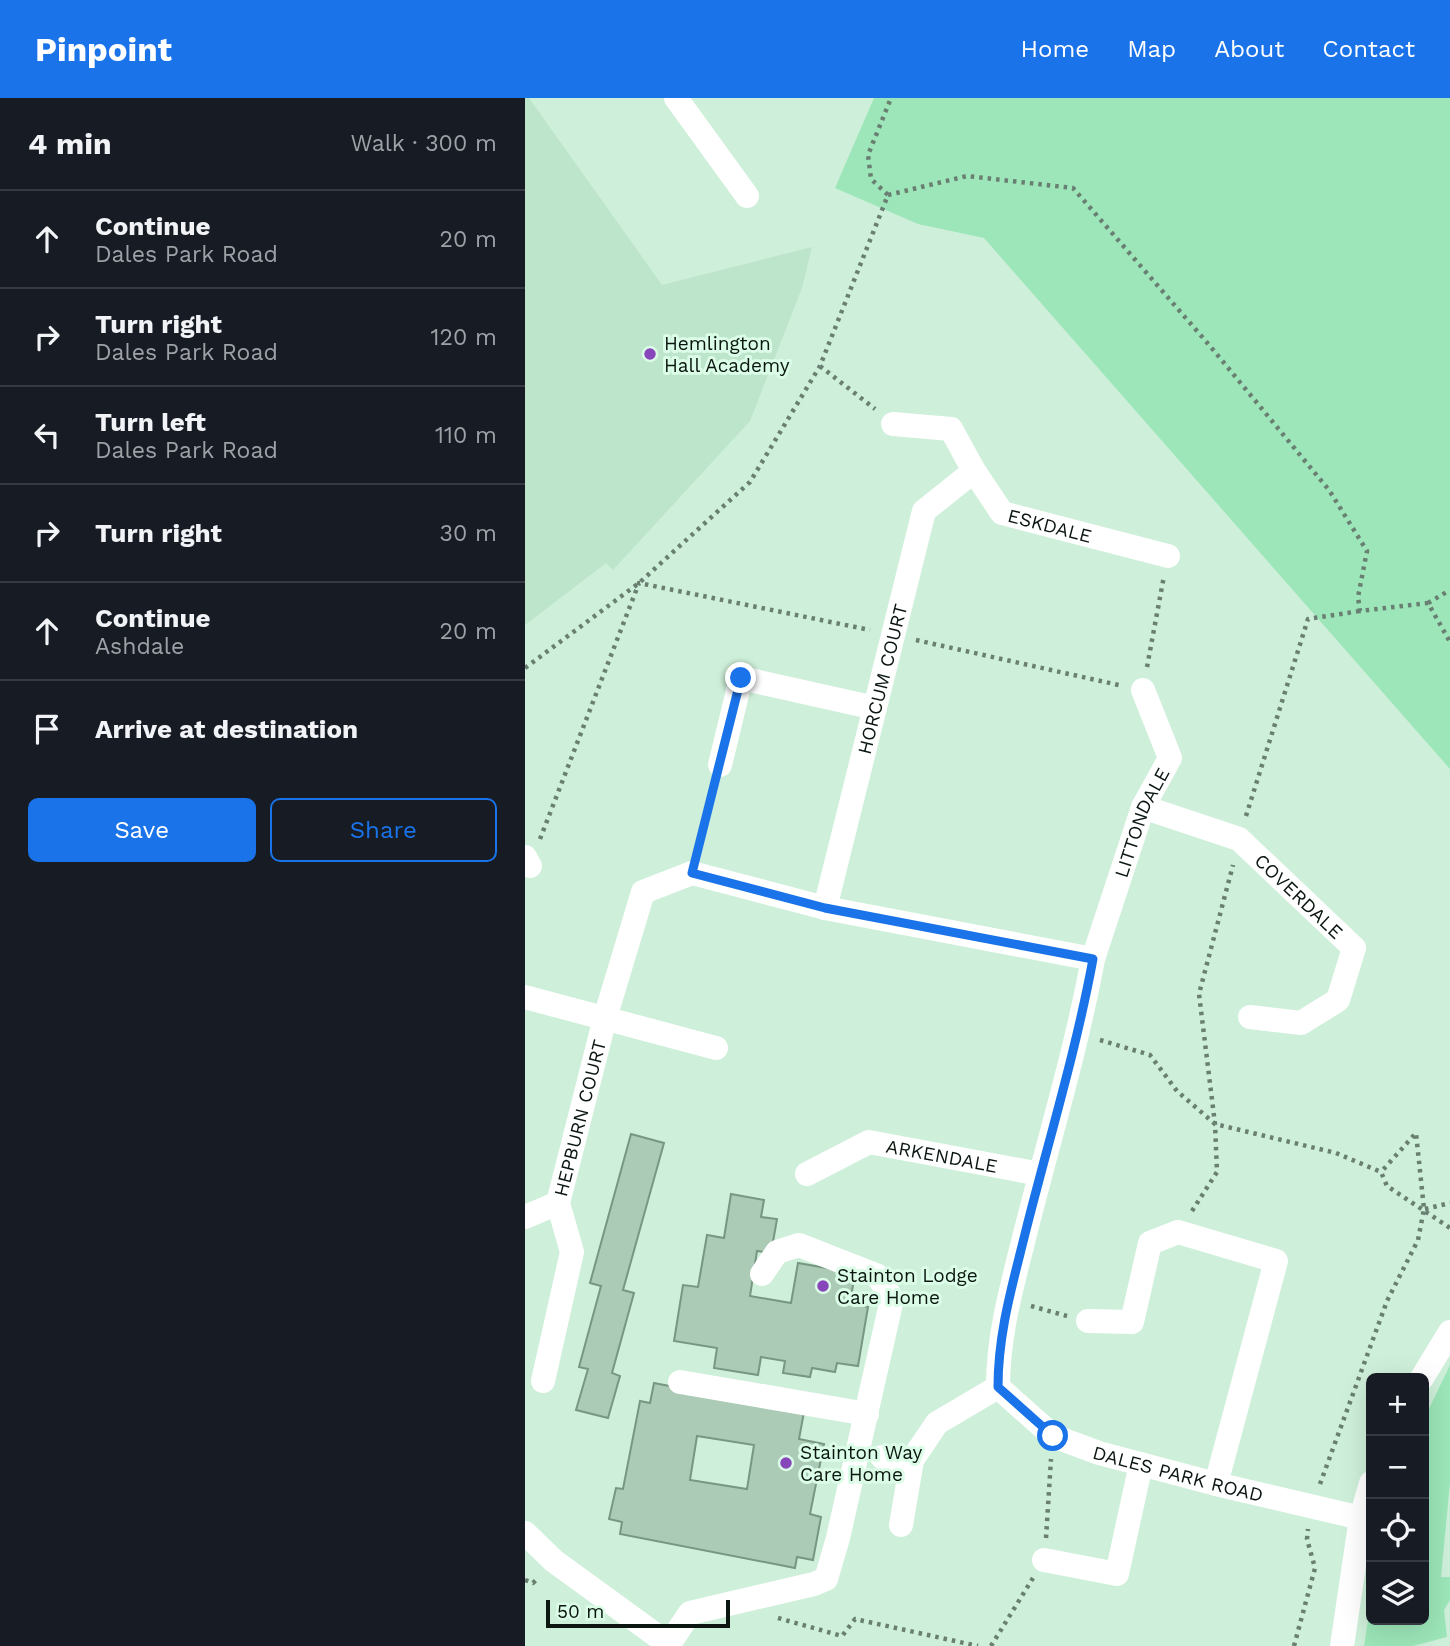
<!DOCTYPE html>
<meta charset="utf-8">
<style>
:root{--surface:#171b24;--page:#20242c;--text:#f1f3f6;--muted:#9ea1a6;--line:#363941;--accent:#1a73e8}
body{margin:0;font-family:"Work Sans",sans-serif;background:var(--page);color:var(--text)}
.controls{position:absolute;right:21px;bottom:21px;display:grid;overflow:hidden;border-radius:10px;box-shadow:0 7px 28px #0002}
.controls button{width:63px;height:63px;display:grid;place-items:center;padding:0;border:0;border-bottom:2px solid var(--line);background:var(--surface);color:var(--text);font:35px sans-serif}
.scale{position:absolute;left:21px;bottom:18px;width:184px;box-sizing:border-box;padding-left:7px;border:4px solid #0a160f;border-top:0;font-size:19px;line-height:24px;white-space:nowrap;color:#0a160f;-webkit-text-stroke:5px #dbfce7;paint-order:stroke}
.stop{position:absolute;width:21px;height:21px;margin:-16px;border:5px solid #1a73e8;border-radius:50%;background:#fff}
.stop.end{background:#1a73e8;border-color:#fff;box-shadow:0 2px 7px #0008}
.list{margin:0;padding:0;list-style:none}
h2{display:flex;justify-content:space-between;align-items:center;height:91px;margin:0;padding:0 28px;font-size:30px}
h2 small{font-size:23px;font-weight:400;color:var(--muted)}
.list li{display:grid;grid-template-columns:46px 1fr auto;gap:21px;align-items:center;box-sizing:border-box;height:98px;padding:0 28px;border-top:2px solid var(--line)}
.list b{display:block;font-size:26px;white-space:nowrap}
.list p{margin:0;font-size:23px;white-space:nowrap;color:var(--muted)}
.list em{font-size:23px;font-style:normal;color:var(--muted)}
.actions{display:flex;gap:14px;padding:21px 28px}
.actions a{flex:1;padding:16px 0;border:2px solid var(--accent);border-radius:10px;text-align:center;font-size:24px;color:var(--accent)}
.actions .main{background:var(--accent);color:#fff}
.icon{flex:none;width:38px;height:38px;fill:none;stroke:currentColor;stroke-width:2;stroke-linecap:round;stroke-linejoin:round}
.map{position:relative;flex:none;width:925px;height:1548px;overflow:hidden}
header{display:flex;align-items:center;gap:42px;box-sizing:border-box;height:98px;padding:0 35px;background:var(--accent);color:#fff}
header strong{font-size:33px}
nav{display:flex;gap:38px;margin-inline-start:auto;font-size:24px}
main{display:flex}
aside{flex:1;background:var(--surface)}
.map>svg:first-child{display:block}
</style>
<header>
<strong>Pinpoint</strong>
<nav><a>Home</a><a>Map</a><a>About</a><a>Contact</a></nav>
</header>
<main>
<aside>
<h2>4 min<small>Walk · 300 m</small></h2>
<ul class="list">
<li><svg class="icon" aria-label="ahead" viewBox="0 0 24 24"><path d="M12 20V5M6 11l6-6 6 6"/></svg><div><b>Continue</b><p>Dales Park Road</p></div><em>20 m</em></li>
<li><svg class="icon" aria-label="right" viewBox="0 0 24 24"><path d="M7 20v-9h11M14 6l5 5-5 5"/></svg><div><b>Turn right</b><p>Dales Park Road</p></div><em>120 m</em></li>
<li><svg class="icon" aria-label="left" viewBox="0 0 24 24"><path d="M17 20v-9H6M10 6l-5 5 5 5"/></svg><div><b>Turn left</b><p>Dales Park Road</p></div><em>110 m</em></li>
<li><svg class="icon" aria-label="right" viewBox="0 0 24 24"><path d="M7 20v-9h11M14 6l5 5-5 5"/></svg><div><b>Turn right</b></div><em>30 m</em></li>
<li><svg class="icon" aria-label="ahead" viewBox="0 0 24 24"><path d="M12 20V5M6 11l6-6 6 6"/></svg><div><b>Continue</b><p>Ashdale</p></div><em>20 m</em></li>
<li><svg class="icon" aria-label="arrive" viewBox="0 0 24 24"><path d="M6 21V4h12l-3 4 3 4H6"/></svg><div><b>Arrive at destination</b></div></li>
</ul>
<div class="actions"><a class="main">Save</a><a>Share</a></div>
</aside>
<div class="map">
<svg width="925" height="1548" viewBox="0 0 925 1548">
<rect width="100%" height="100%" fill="#ceefd9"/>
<path fill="#bde5cb" d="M0 0H4L137 187 287 149 277 190 225 323 88 472 81 465 0 527Z"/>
<path fill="#9ce6b9" d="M349 0H925V671L459 140 393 126 310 90Z
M925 1267V1384L916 1479H925V1502L919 1512 922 1539 888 1548H839L846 1502V1522H899V1321Z"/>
<path fill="#abcbb7" stroke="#789783" stroke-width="2" fill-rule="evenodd" d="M106 1036 139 1045 98 1192 109 1195 87 1275 95 1278 83 1320 51 1312 63 1271 54 1269 76 1188 65 1185Z
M206 1096 239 1102 236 1119 252 1121 246 1155 232 1153 225 1198 266 1205 273 1165 330 1175 325 1205 343 1209 333 1268 312 1265 310 1274 287 1270 285 1279 258 1275 260 1263 236 1259 233 1277 189 1270 192 1250 149 1243 158 1187 173 1189 182 1137 199 1140Z
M129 1285 279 1314 274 1341 299 1346 285 1416 296 1419 288 1462 272 1459 270 1470 95 1436 97 1424 84 1421 91 1390 98 1391 115 1303 125 1305ZM172 1338 229 1347 222 1391 165 1382Z"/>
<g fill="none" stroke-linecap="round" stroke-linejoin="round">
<path stroke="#697f71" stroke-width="4.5" stroke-dasharray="3.5 5" stroke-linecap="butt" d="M363 97 442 78 548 90 685 248 804 392 842 453 833 499 835 513 903 505 925 544
M295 268 350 311
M903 505 925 492
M391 542 598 588
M622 569 639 478
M0 570 114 485 225 384 295 268 363 97 346 81 343 57 366 0
M721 718 783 521 835 513
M15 741 114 485 345 532
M172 754 189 688
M575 942 625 957 652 993 690 1026 811 1055 856 1074 862 1088 925 1130
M900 1111 925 1105
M667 1113 692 1074 690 1026 674 896 708 767
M506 1208 542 1218
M795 1386 862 1203 893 1142 899 1111 891 1035 856 1074
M521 1440 526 1361
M0 1482 8 1485 14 1479
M253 1520 317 1538 330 1521 453 1548
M466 1548 508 1480
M769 1548 790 1470 782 1441 783 1431"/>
<g stroke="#fff" stroke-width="24">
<path d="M151 0 222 98"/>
<path id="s1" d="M368 326 426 331 449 373 477 415 643 458"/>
<path d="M195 667 216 580 350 610"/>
<path id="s2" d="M618 709 714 741 829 850 813 902 776 925 725 919"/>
<path d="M0 759 5 768"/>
<path id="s3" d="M300 810 399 413 449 373"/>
<path id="s4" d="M568 861 618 709 645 660 618 592"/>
<path d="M0 899 191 950"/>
<path id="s5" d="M282 1076 344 1044 515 1076"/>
<path d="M0 1119 33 1105"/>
<path d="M563 1223 607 1224 625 1145 653 1134 751 1163 691 1386"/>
<path d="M897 1280 925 1234"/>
<path id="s6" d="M18 1283 47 1154 33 1105 80 920 118 794 167 775 300 810 568 861C551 953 524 1041 501 1132 488 1185 473 1234 473 1289L528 1338 574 1355 691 1386 836 1420"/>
<path d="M155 1284 342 1316"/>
<path d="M357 1359 387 1362"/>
<path d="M376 1427 387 1362 412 1325 473 1289"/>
<path d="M0 1435 29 1463 146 1548"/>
<path d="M519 1462 592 1476 616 1366"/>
<path d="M144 1546 165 1515 289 1486 301 1481 313 1440 367 1201 353 1178 274 1147 252 1154 237 1176"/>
<path d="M817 1548 836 1420 846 1385"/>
</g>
</g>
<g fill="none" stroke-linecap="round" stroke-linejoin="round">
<path stroke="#1a73e8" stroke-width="9" d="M216 580 167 775 300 810 568 861C551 953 524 1041 501 1132 488 1185 473 1234 473 1289L528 1338"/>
</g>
<g fill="#8846bb" stroke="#dbfce7" stroke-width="2.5">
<circle cx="125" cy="256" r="7"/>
<circle cx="298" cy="1188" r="7"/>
<circle cx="261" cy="1365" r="7"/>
</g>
<g text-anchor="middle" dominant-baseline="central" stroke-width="6" stroke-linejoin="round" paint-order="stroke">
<g font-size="19" fill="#0a160f" stroke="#dbfce7" text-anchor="start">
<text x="139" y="245">Hemlington<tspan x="139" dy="22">Hall Academy</tspan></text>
<text x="312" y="1177">Stainton Lodge<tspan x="312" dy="22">Care Home</tspan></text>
<text x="275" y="1354">Stainton Way<tspan x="275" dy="22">Care Home</tspan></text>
</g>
<g font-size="19" fill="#0a160f" stroke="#dbfce7">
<text stroke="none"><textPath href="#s1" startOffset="206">ESKDALE</textPath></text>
<text stroke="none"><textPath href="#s3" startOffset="236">HORCUM COURT</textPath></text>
<text stroke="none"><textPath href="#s4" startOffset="145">LITTONDALE</textPath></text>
<text stroke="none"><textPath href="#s2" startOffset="184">COVERDALE</textPath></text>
<text stroke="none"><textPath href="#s6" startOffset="271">HEPBURN COURT</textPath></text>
<text stroke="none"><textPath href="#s5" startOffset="144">ARKENDALE</textPath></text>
<text stroke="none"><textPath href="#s6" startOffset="1612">DALES PARK ROAD</textPath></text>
</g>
</g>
</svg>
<div class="controls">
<button>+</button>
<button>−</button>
<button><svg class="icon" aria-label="locate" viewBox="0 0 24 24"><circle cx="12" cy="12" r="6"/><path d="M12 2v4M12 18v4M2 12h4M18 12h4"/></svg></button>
<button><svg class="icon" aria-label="layers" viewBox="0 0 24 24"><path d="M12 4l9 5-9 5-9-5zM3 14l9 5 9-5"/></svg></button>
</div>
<div class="scale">50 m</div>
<div class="stop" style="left:528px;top:1338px"></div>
<div class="stop end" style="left:216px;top:580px"></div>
</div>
</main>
